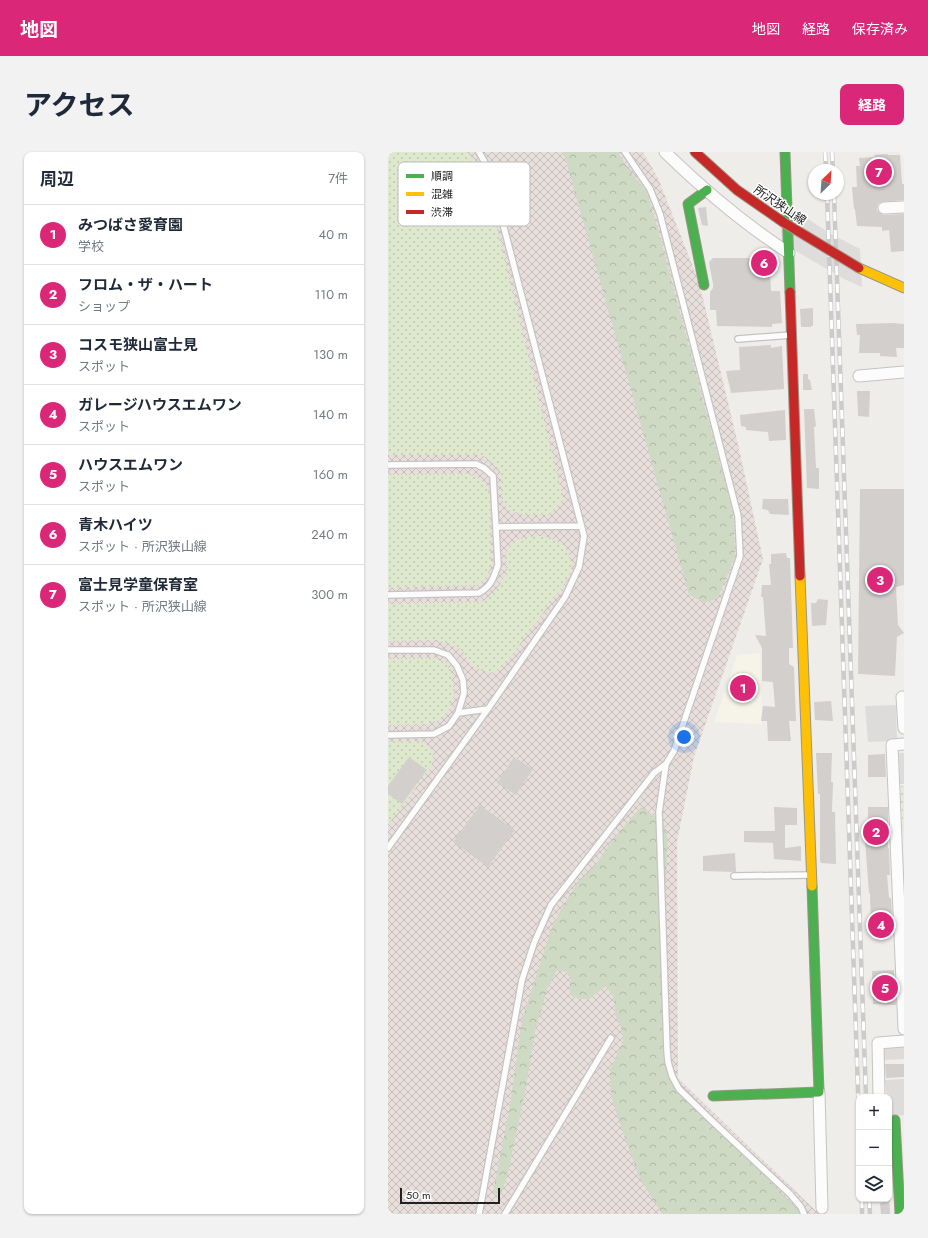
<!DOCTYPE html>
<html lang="ja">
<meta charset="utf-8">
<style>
:root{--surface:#fff;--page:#f2f2f3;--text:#1f2937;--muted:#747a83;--line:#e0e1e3;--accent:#db2777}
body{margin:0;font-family:Jost,"Noto Sans JP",sans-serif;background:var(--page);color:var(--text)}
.controls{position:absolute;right:12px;bottom:12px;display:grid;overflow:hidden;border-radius:8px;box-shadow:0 1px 3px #0004}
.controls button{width:36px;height:36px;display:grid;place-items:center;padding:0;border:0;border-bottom:1px solid var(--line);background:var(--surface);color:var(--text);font:20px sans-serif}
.compass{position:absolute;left:420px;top:12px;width:36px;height:36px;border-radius:50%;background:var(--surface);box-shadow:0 1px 3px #0004;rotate:25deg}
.scale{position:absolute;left:12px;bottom:10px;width:100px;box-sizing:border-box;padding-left:4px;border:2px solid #212121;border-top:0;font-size:11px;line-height:14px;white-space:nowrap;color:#212121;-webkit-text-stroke:3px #fff;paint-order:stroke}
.you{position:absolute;left:296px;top:585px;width:14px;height:14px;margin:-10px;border:3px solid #fff;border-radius:50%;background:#1a73e8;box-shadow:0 0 0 6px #1a73e833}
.badge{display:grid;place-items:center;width:26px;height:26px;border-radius:50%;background:var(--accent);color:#fff;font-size:13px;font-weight:700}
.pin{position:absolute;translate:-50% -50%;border:2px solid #fff;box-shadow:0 1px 4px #0006}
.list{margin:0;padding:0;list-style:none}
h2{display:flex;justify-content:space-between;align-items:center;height:52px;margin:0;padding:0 16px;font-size:17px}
h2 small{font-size:13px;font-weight:400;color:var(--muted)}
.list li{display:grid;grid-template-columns:26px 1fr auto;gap:12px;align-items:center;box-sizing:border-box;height:60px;padding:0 16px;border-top:1px solid var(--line)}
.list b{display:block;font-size:15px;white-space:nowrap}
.list p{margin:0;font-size:13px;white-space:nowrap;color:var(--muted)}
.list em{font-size:13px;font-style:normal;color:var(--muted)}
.icon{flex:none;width:22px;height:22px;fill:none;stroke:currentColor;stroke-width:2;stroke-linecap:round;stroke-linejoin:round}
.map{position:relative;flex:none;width:516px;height:1062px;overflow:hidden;border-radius:8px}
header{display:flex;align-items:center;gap:24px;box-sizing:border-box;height:56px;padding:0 20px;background:var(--accent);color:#fff}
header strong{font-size:19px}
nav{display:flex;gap:22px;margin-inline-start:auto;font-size:14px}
.intro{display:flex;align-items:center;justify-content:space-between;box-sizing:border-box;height:96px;padding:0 24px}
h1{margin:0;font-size:28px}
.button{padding:10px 18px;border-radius:8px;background:var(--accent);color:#fff;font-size:14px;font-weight:700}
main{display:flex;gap:24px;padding:0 24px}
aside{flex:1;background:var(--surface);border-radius:8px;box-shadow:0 1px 3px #0004}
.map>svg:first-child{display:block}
</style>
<header>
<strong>地図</strong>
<nav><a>地図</a><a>経路</a><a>保存済み</a></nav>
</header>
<div class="intro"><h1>アクセス</h1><a class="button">経路</a></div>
<main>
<aside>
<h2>周辺<small>7件</small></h2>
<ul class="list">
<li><span class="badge">1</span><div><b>みつばさ愛育園</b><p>学校</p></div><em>40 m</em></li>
<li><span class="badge">2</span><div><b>フロム・ザ・ハート</b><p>ショップ</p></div><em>110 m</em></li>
<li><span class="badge">3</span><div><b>コスモ狭山富士見</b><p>スポット</p></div><em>130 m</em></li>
<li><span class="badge">4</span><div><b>ガレージハウスエムワン</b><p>スポット</p></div><em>140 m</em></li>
<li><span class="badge">5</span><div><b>ハウスエムワン</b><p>スポット</p></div><em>160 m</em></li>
<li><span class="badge">6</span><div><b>青木ハイツ</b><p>スポット · 所沢狭山線</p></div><em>240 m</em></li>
<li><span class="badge">7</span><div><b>富士見学童保育室</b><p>スポット · 所沢狭山線</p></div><em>300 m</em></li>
</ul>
</aside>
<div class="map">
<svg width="516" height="1062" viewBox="0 0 516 1062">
<defs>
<pattern id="military-cross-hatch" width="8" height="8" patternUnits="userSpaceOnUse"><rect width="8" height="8" fill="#e8dfdc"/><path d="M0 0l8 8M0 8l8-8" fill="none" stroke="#c7bfbc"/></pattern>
<pattern id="farmland-dots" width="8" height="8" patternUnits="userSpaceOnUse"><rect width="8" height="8" fill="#e9e8dc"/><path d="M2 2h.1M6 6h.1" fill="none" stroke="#c8c7bc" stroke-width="1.8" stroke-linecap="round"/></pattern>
<pattern id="grass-dots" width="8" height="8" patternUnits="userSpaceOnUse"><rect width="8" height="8" fill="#dee8cd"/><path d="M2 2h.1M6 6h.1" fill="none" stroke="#bec7b0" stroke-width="1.8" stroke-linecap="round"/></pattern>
<pattern id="forest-crowns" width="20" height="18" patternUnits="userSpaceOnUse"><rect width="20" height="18" fill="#cedac3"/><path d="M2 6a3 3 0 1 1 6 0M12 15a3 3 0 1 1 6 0" fill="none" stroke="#b1bba7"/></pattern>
</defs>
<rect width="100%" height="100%" fill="#efedea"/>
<path fill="#f6f4e8" d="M372 501 374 572 326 570 349 503Z"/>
<path fill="#dddcdb" d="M508 553 509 589 480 590 477 554Z
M511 601H516V632H512Z
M516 892V907L495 908 494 894Z
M516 927V963L501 964V945H499L497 928Z"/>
<path fill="url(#military-cross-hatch)" d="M0 0H255L270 26 311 130 350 292 375 407 306 605 289 690 290 926 431 1062H0Z"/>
<path fill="url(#farmland-dots)" d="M512 634H516V694Z"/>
<path fill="url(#grass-dots)" d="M0 0H79L94 16 175 346 170 354 161 363C146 362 116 366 114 345 113 338 114 325 112 320 109 313 99 307 94 303H0Z
M80 322 89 325 98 333 102 345 103 415 97 427 89 433 0 436V323Z
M153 384 164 387 175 393 180 401 184 415 180 427 114 516 103 521 94 518 84 514 74 498 63 492 49 488 0 489V452L94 450 107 439 117 425 120 414 117 403 126 389 139 385Z
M45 506 57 510 63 520 66 543 61 558 54 567 38 572 0 573V507Z
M31 589C45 595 47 601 43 615L0 673V590Z"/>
<path fill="url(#forest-crowns)" d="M173 0H230L240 17 259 40 268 70 345 362 347 404 330 446 317 451 301 443 177 6Z
M253 655 275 669 280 688 275 779 280 910 301 947 371 1013 384 1032 414 1062H274L251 1025 231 969 223 944 222 917 235 890 234 878 227 863 226 846 218 834 200 848 183 844 181 835 183 828 178 820 169 818 159 838 147 880 138 936 119 1026 112 1044 105 1041 122 953 134 868 162 780 172 759 189 731 206 715 225 687Z"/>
<path fill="#dedddc" d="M391 48 443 82 472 97 474 135 456 127 394 91Z"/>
<path fill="#d2cfcd" d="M500 2V3H512L514 32H516V48L493 50 490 52 489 57 490 60 496 63 516 62V99L503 100 501 78 494 79V75L469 74 467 57H466L464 35H469L468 14H472L471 6 487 5 486 3Z
M318 55 320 74 314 73 310 56Z
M383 103V104L390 105 391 116 382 117 383 139H392L394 171 384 172V175L329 174 328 158H322V140L325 136V132L321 110 325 106H363L365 104Z
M425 156V174H423V175H413L412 157Z
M504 171 516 172V196H508L509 205 492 204V201H471L472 183H469L468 172Z
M383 193V196L394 194 396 237 343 241 338 219 352 218 351 195Z
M415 222H420V227L422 228 424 238H415Z
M469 239H482L481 265 470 264Z
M416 257H426L428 274 426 275 428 316H431V337L419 336Z
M397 258 398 288 381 289 380 280 358 278V275L353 274 352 263Z
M472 337H516V433L508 435 510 473 516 481 509 485 507 524 470 522Z
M375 347H400L401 363 382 362 380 358 374 357Z
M398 401 399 406H402L405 496H401V512L406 515 408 569H401L403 589H380L379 569H373L375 554 387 555 385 530 374 529V496L367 483 378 484 375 445H373L374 433H383L381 412H383V402Z
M430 447 440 448 438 473 424 474 423 451H428Z
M443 549 445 569 427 568 426 550Z
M428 601H444L443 630H445L444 660H447L448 712 433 711 432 709V642H430Z
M497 602 498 625H480V603Z
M21 605 39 618 14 652 0 642V634Z
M126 605 145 617 128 643 109 631Z
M92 653 127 678 100 715 65 690Z
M386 655 409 656V673H397V696L413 694V709L386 707 385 691 356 690V679H387Z
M480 655H500V696H501L502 723H499L501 746H503L505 777 483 778 482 741H481L476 675H480Z
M347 701 348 720 315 719V704Z
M506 818 508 853 485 852 484 819Z
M497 912H516V925L498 926Z
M501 1034 502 1062H493L492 1051 501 1049Z"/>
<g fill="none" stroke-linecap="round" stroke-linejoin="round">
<defs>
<path id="lane" d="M350 187 403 183
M0 313 88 312 96 316 105 324 110 413C105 427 104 433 91 441L0 443
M108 375 193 374
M0 498H46L60 503 69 514 75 528 76 541 70 561 61 574 46 582 0 583
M70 561 100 557
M278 612 271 660 279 898 280 910 284 924 291 937 324 969 402 1042 413 1055 416 1062
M0 696 100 557 177 445 191 415 196 384 101 18 91 0
M346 724 422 723
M91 1062 134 828 146 791 163 753 266 621 278 612 286 599 352 404 350 364 272 62 262 37 237 0
M117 1062 223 886"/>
<path id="street" d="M277 0C315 37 356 72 401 101
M496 56 516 55
M471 224 516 220
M516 545H514L516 576
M516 592 504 593 516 877
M431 940 434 1056
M491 945 490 891 516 889"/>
<path id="fast" d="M397 0 402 140
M316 133 300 52 319 38
M325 944 431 940 424 734
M507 968 512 1062"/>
<path id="slow" d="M471 116 516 136
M412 424 424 734"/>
<path id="jam" d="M307 0 349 38 395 70
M402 140 412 424"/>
</defs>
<use href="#lane" stroke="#c5c4c2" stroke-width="8"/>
<use href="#street" stroke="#c5c4c2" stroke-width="13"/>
<use href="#fast" stroke="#989784" stroke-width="11"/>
<use href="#slow" stroke="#989784" stroke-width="11"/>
<use href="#jam" stroke="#989784" stroke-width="11"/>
<use href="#lane" stroke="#fdfcfc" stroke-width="5.5"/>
<use href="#street" stroke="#fdfcfc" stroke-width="11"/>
<use href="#fast" stroke="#4caf50" stroke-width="9"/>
<use href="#slow" stroke="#ffc107" stroke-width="9"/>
<use href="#jam" stroke="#c62828" stroke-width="9"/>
<defs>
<path id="rail" d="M437 0 438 18
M444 0 445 18
M439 42 471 968
M446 42 478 945
M474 1047V1062
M481 1047 482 1062"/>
</defs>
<use href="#rail" stroke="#cbcbcb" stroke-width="4.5"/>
<use href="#rail" stroke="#fff" stroke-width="3" stroke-dasharray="9" stroke-linecap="butt"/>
<defs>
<path id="jam-bridge" d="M395 70 471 116"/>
</defs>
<use href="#jam-bridge" stroke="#a39889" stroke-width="11" stroke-linecap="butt"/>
<use href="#jam-bridge" stroke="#c62828" stroke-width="9"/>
</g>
<g text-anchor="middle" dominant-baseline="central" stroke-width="3" stroke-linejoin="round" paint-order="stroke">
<g font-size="12" fill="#212121" stroke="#fff">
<text transform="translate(392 53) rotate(34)">所沢狭山線</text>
</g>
</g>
<rect x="10" y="10" width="132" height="64" rx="6" fill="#fff" stroke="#bcbcbc" stroke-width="1"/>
<rect x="18" y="22" width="18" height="4" fill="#4caf50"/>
<rect x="18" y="40" width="18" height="4" fill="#ffc107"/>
<rect x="18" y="58" width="18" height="4" fill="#c62828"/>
<g font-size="11" fill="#212121">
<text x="43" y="28">順調</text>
<text x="43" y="46">混雑</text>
<text x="43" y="64">渋滞</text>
</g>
</svg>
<div class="controls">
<button>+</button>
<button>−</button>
<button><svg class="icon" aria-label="layers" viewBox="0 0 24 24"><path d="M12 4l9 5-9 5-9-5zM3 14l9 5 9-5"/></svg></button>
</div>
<svg class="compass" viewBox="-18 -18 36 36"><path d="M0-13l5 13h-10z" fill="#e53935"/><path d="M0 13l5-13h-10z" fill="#747a83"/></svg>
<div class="scale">50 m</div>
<div class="you"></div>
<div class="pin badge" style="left:355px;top:536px">1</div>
<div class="pin badge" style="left:488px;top:680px">2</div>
<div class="pin badge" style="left:492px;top:428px">3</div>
<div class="pin badge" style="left:493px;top:773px">4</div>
<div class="pin badge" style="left:497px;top:836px">5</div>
<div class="pin badge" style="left:376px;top:111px">6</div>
<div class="pin badge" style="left:491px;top:20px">7</div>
</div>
</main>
